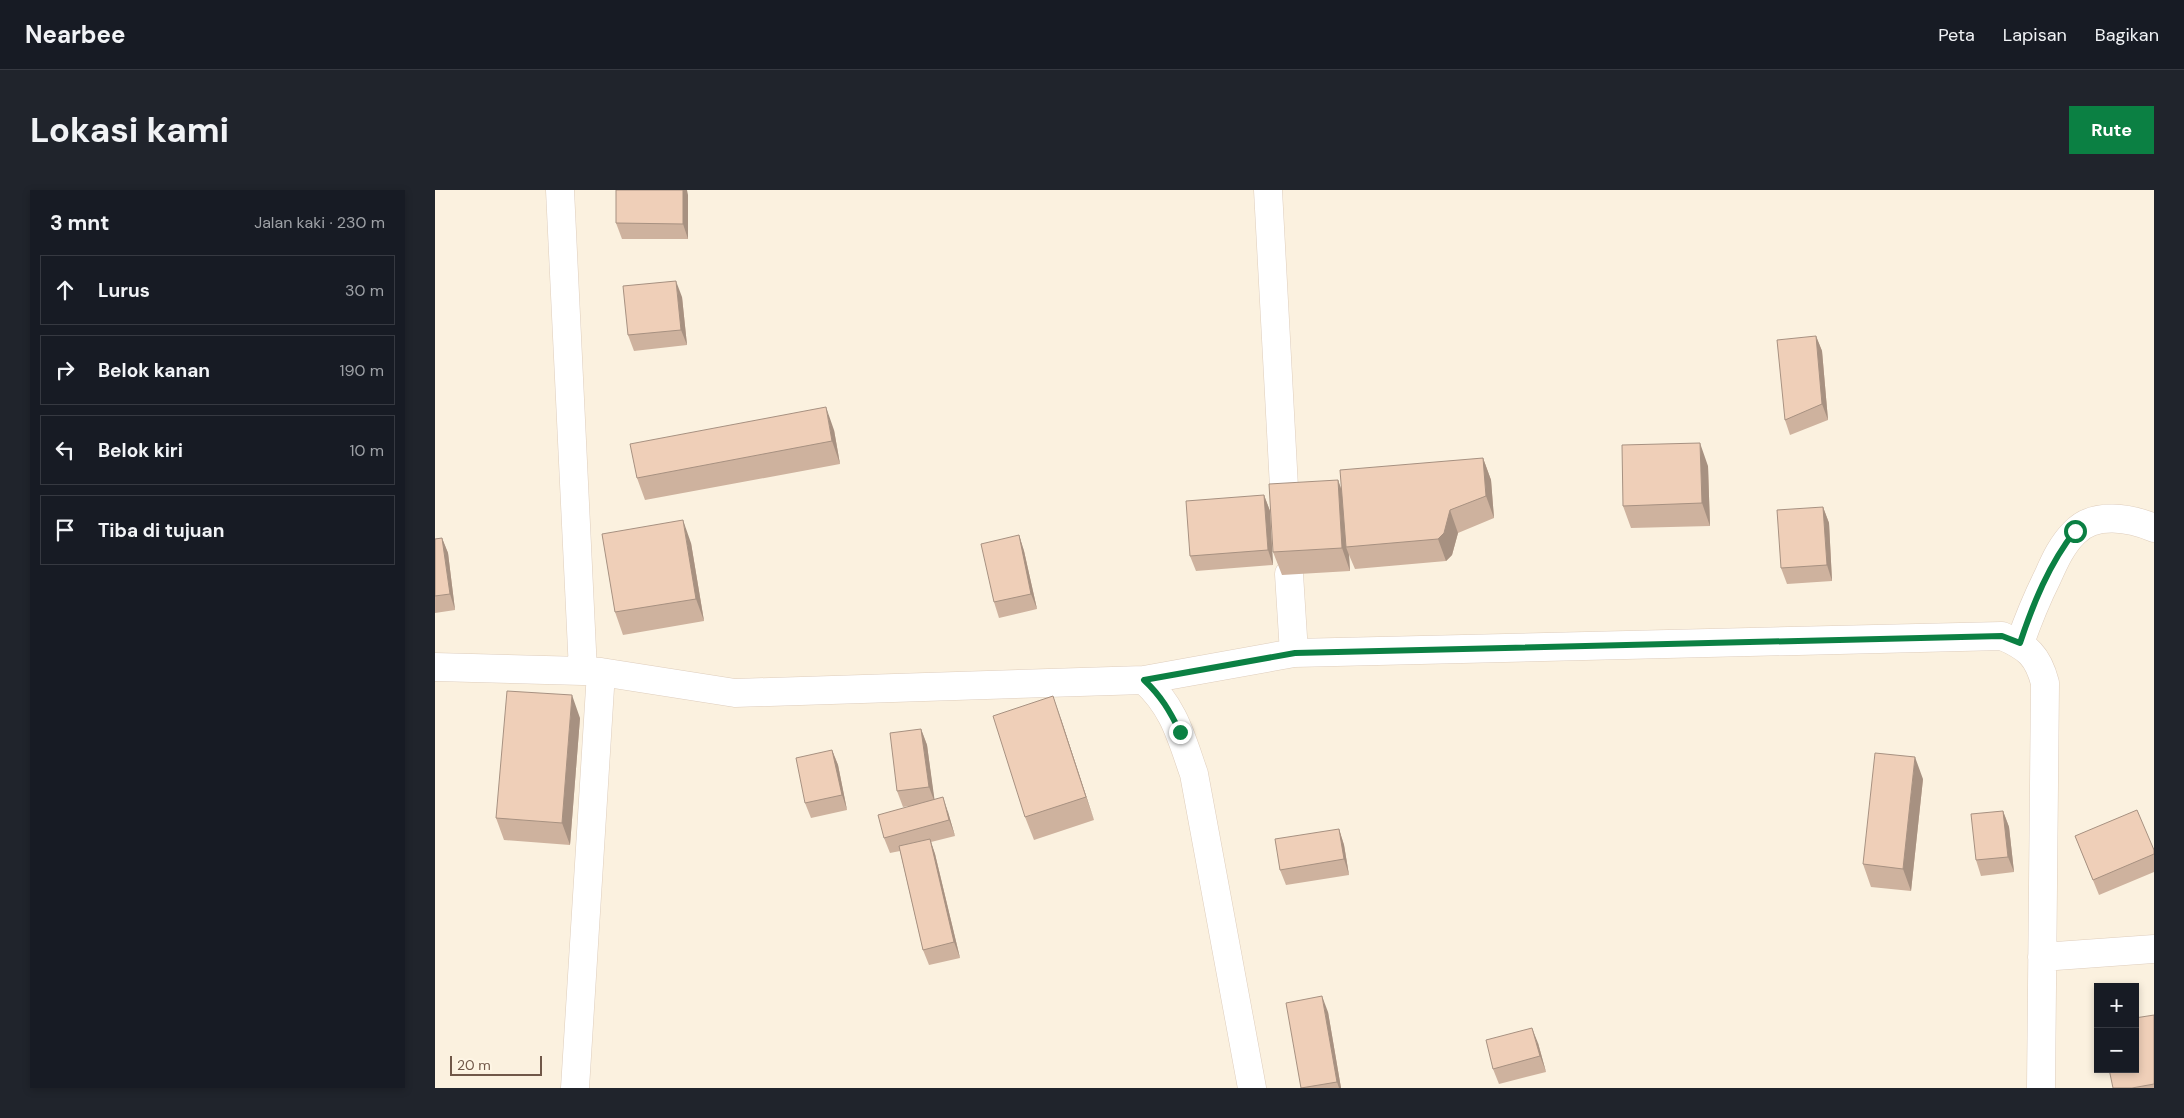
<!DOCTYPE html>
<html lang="id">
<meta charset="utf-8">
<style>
:root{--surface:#171b24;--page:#20242c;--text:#f1f3f6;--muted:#9ea1a6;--line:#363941;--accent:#0b8043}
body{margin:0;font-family:"DM Sans",sans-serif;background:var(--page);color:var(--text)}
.controls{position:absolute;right:15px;bottom:15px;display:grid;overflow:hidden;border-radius:0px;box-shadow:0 2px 8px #0003}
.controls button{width:45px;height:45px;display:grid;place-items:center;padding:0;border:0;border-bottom:1px solid var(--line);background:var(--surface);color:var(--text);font:25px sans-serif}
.scale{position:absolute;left:15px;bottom:12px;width:92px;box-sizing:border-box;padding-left:5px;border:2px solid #705748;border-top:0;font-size:14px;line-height:18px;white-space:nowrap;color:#705748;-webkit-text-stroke:4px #fef5e4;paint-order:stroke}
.stop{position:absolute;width:15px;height:15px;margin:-11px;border:4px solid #0b8043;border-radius:50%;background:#fff}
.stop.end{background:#0b8043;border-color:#fff;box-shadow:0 1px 5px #0008}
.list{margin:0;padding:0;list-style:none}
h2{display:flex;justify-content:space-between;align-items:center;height:65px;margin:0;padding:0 20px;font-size:21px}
h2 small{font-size:16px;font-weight:400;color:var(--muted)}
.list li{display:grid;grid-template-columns:32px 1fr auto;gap:15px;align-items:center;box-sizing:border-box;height:70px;margin:0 10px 10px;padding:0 10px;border:1px solid var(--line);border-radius:0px}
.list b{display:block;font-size:19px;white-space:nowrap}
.list em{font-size:16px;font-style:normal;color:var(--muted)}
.icon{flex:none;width:28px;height:28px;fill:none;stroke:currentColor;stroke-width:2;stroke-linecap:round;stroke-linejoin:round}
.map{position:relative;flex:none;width:1719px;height:898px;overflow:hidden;border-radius:0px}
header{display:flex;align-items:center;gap:30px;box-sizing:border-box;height:70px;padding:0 25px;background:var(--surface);border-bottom:1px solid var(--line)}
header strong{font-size:24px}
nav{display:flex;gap:28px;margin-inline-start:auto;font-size:18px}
.intro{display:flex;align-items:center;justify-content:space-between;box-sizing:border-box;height:120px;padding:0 30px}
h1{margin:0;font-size:35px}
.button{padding:12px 22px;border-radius:0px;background:var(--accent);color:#fff;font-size:18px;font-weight:700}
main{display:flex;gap:30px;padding:0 30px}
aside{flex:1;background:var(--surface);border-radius:0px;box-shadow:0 2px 8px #0003}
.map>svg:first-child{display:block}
</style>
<header>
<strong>Nearbee</strong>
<nav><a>Peta</a><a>Lapisan</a><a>Bagikan</a></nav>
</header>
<div class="intro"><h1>Lokasi kami</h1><a class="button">Rute</a></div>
<main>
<aside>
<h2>3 mnt<small>Jalan kaki · 230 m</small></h2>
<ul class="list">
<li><svg class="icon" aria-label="ahead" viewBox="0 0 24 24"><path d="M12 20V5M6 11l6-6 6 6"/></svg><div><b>Lurus</b></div><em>30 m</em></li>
<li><svg class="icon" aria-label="right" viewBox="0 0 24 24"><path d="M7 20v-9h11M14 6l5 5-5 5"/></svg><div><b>Belok kanan</b></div><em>190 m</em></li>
<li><svg class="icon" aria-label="left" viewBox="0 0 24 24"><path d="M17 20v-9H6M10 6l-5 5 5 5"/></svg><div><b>Belok kiri</b></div><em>10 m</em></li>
<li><svg class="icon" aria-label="arrive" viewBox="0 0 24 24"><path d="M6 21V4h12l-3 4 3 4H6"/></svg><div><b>Tiba di tujuan</b></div></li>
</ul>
</aside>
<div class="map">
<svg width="1719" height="898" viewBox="0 0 1719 898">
<rect width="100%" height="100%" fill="#fbf1df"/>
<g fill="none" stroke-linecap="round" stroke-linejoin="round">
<defs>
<path id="minor" d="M125 0 148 481 166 482 300 503 709 490C739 517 746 547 759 584L817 898
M833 0 850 316
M854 384 859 463
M1585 453C1593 430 1602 408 1613 386 1620 370 1627 355 1639 343 1659 321 1696 328 1719 338
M0 477 148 481
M709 490 859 463 1567 446C1593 457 1603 466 1610 493L1606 898
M1607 767 1719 759
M140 898 166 482"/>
</defs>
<use href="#minor" stroke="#decdbc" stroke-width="29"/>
<use href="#minor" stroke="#fff" stroke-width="28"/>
</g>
<path fill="#ceb29e" d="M253 5V49H187L181 33Z
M247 107 252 155 199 161 193 145Z
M1381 146 1387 161 1393 230 1355 245 1350 230Z
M399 240 405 274 210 310 202 288Z
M1048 268 1056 290 1059 328 1023 343 1017 365 1011 371 920 379 914 365 915 381 847 385 838 362 903 290 907 301Z
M1273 276 1275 336 1196 338 1188 316Z
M829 305 835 321 838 375 761 381 755 366Z
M1388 317 1394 333 1397 391 1352 394 1346 378Z
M584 345 589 361 602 419 564 428 559 412Z
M7 348 13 363 20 420 0 423V349Z
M256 353 269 431 188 445 180 422Z
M145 528 135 655 69 650 61 628Z
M626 529 659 630 599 650 590 627Z
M486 539 492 555 499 609 513 622 520 646 496 652 500 664 525 768 494 775 488 760 465 661 455 663 449 648 475 616 468 617 462 601Z
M397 560 403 575 412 620 376 628 370 613Z
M1488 589 1476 701 1436 697 1428 674Z
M1568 621 1574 637 1579 682 1546 686 1541 670Z
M904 639 909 655 914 685 851 695 845 680Z
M1640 646 1719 660V682L1664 705Z
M893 822 906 898H866Z
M1719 825V898H1678Z
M1103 853 1111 882 1064 894 1058 879Z"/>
<path fill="#a79181" d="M248 0H252L253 5V49L248 34Z
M241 91 247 107 252 155 246 140Z
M1381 146 1387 161 1393 230 1387 214Z
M391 217 399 240 405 274 397 251Z
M1265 253 1273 276 1275 336 1267 313Z
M1048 268 1056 290 1059 328 1051 306Z
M903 290 911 313V357L914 365 915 381 907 358Z
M829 305 835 321 838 375 833 360Z
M1388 317 1394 333 1397 391 1392 375Z
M1015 320 1023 343 1017 365 1011 371 1003 349Z
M248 330 256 353 269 431 261 409Z
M584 345 589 361 602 419 596 404Z
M7 348 13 363 20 420 15 404Z
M137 505 145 528 135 655 127 633Z
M618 506 626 529 659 630 651 607Z
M486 539 492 555 500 613 494 597Z
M397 560 403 575 412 620 407 605Z
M1480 567 1488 589 1476 701 1468 679Z
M508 607 513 622 520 646 514 630Z
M1568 621 1574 637 1579 682 1573 667Z
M904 639 909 655 914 685 909 669Z
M495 649 500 664 525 768 519 752Z
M887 806 893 822 906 898H904L902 892Z
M1097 838 1103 853 1111 882 1105 866Z"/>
<path fill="#efcfb8" stroke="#a79181" d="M181 0H248V34L181 33Z
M241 91 246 140 193 145 188 96Z
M1381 146 1387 214 1350 230 1342 150Z
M391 217 397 251 202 288 195 254Z
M1265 253 1267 313 1188 316 1187 255Z
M1048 268 1051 306 1015 320 1009 343 1003 349 911 357 905 280Z
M903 290 907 358 838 362 834 294Z
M829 305 833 360 755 366 751 311Z
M1388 317 1392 375 1346 378 1342 320Z
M248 330 261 409 180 422 167 344Z
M584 345 596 404 559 412 546 354Z
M7 348 15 404 0 406V349Z
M72 501 137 505 127 633 61 628Z
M618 506 651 607 590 627 558 526Z
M486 539 494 597 462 601 455 543Z
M397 560 407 605 370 613 361 568Z
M1440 563 1480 567 1468 679 1428 674Z
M508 607 514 630 449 648 443 625Z
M1702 620 1719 660V664L1658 690 1640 646Z
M1568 621 1573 667 1541 670 1536 624Z
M904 639 909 669 845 680 840 649Z
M495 649 519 752 488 760 464 656Z
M887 806 902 892 866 898 851 813Z
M1719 825V894L1697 898H1678L1674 879H1700V828Z
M1097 838 1105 866 1058 879 1051 850Z"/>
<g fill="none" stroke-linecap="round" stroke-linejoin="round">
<path stroke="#0b8043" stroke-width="6" d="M745 542C735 521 726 506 709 490L860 463 1567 446 1585 453C1598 414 1614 374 1640 341"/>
</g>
</svg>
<div class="controls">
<button>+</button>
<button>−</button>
</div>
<div class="scale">20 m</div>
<div class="stop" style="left:1640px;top:341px"></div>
<div class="stop end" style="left:745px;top:542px"></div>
</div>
</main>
